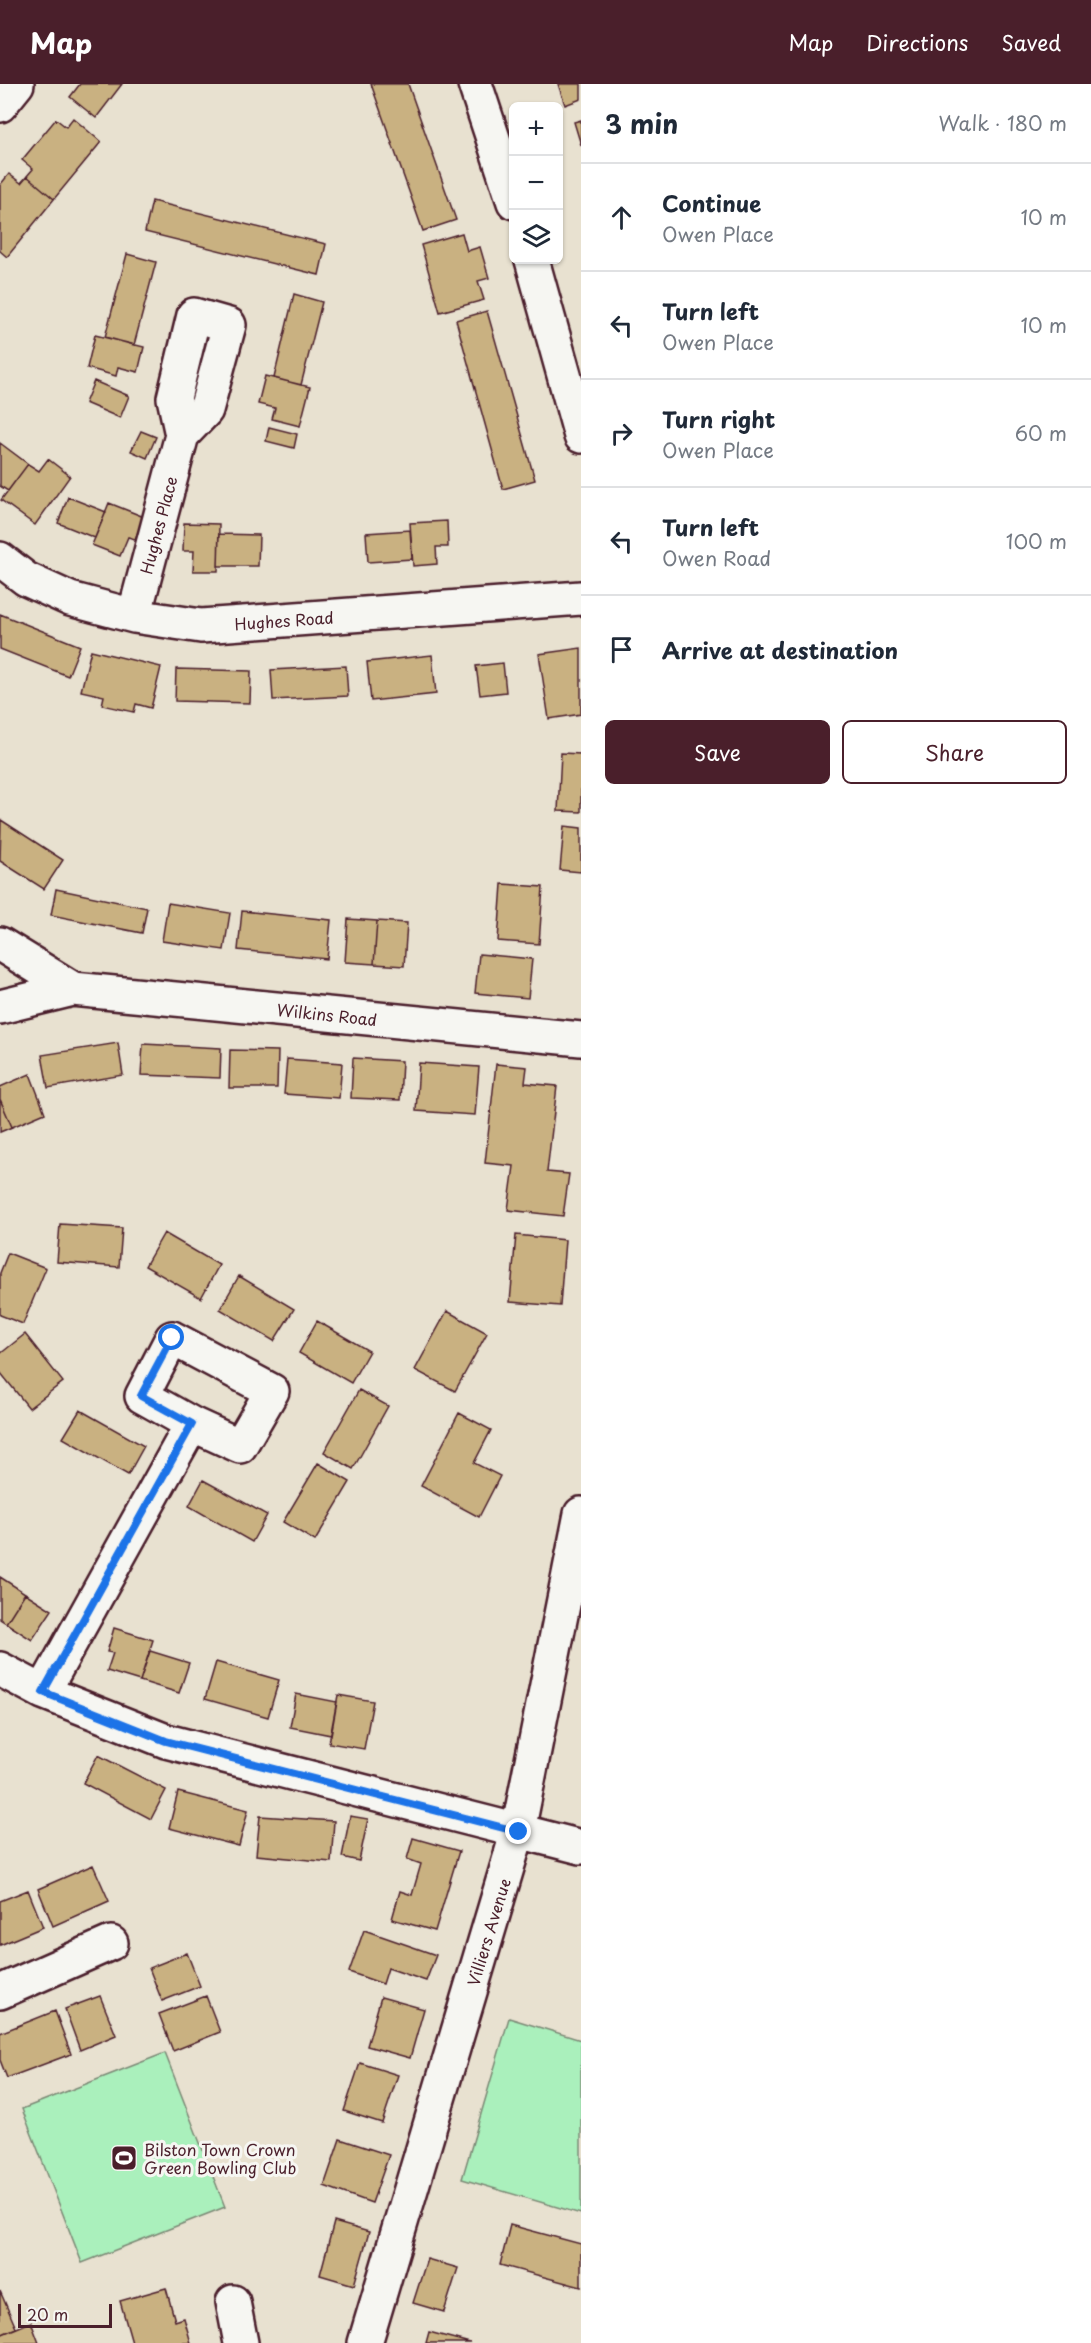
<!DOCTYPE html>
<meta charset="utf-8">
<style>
:root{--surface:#fff;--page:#f6f6f7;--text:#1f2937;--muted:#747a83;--line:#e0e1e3;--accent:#4a1f2b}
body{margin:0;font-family:"Playpen Sans",sans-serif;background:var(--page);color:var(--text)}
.controls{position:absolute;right:18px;top:18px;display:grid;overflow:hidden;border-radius:9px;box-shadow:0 2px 4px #0004}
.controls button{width:54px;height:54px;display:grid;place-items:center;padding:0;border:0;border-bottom:2px solid var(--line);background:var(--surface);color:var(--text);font:30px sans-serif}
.scale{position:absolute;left:18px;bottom:15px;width:94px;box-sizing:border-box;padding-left:6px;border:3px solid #4a1f2b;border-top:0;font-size:16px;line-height:21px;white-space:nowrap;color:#4a1f2b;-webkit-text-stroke:4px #f6f6f2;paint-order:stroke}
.stop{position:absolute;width:18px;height:18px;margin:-14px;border:4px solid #1a73e8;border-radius:50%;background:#fff}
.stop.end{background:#1a73e8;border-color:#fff;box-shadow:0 2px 6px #0008}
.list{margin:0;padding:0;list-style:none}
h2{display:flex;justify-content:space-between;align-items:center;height:78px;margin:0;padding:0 24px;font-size:26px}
h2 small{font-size:20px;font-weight:400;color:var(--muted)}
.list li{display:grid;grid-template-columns:39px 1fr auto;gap:18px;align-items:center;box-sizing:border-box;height:108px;padding:0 24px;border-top:2px solid var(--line)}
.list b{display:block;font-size:22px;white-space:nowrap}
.list p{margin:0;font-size:20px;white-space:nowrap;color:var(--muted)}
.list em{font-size:20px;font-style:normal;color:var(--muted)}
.actions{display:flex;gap:12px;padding:18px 24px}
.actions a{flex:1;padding:14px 0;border:2px solid var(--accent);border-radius:9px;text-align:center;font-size:21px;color:var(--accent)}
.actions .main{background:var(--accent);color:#fff}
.icon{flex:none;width:33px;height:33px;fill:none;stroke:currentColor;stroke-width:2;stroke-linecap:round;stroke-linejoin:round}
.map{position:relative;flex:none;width:581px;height:2259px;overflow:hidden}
header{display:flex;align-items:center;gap:36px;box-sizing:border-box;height:84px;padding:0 30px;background:var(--accent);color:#fff}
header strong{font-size:28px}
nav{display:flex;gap:33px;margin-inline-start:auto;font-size:21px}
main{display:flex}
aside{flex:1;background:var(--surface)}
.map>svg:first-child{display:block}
</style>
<header>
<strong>Map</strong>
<nav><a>Map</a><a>Directions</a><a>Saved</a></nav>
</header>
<main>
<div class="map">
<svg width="581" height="2259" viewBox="0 0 581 2259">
<rect width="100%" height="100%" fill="#e8e1d0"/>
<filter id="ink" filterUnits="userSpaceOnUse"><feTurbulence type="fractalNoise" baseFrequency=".0167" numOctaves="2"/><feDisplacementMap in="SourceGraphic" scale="12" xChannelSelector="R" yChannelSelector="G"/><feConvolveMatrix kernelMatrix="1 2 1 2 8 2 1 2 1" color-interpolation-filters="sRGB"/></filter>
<g filter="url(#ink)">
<path fill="#aaf0bc" stroke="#7a8874" stroke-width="1.5" d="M509 1934 581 1956V2130L462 2095Z
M165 1969 225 2123 82 2179 22 2025Z"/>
<path fill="#c9b181" stroke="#4a1f2b" stroke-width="1.5" d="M80 0H122L96 34 70 13Z
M371 0H408L456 136 423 147Z
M558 0H581V15L565 21Z
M73 34 101 58 54 115 27 92 33 85 22 76 56 35 66 43Z
M581 36V61L574 38Z
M9 90 21 99 27 92 54 115 7 173 0 167V101Z
M152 117 326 160 319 191 145 148Z
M462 149 467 167 480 163 489 194 478 197 484 216 440 228 421 161Z
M127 170 156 178 134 261 105 253Z
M294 210 322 218 301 301 274 294Z
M487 227 535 396 503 405 456 236Z
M95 251 144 263 138 288 118 283 116 292 87 284Z
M265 292 310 303 300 342 272 335 275 324 258 320Z
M94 297 129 312 120 334 85 319Z
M269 343 297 350 294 364 266 357Z
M141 347 156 353 147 374 131 367Z
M0 359 28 380 8 407 0 402Z
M48 375 70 392 35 441 1 416 28 380 39 387Z
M68 413 106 428 95 454 58 439Z
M109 419 144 433 135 455 128 453 120 472 92 461Z
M447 437 448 463H436L437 480 413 482 410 439Z
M184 439 219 440 218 487H193L194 467H183Z
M410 446 412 475 368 478 366 449Z
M219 450 259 451 258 482H218Z
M0 530 80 562 68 592 0 565Z
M581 564V630L549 635 539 570Z
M91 566 161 583 151 624 136 620 134 628 102 621 104 612 81 607Z
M432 571 436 610 371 617 367 578Z
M503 579 506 608 480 611 476 582Z
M346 582 348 612 273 616 271 586Z
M176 585 251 587 250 619 175 617Z
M561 669 581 670V728L558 727Z
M1 736 63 776 44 805 0 777Z
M564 742 581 744V788L560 786Z
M502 800 543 803 539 860 498 857Z
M56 805 147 824 142 849 51 831Z
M168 819 230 829 224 866 162 857Z
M242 827 331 836 327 875 238 866Z
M348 835 377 837 374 880 345 878Z
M377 837 407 839 404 882 374 880Z
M479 870 532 875 528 914 475 909Z
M118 959 123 991 48 1004 42 971Z
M143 960 221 964 220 994 141 991Z
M230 966 278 967 277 1004H229Z
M353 974 402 977 400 1016 351 1014Z
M287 975 342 979 339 1014 284 1010Z
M419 979 479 983 475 1031 416 1027Z
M496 980 527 983 525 999 557 1002 547 1088 569 1090 563 1132 508 1126 514 1082 485 1079Z
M30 990 45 1029 12 1043 0 1015V1003Z
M0 1015 12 1043 0 1048Z
M60 1140 122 1144 119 1183 57 1178Z
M164 1149 219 1181 201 1214 145 1182Z
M516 1151 565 1156 560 1222 510 1218Z
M8 1169 46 1184 23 1240 0 1231V1189Z
M239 1192 294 1225 274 1257 220 1225Z
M447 1227 487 1249 455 1307 415 1286Z
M317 1237 369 1267 351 1299 299 1269Z
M25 1250 63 1298 29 1324 0 1288V1270Z
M359 1306 388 1322 353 1385 324 1368Z
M80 1326 144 1362 128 1391 63 1354Z
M459 1329 491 1346 474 1379 500 1392 479 1433 421 1402Z
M318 1379 350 1398 315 1457 283 1438Z
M203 1396 267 1431 252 1458 189 1422Z
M0 1493 25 1509 6 1539 0 1535Z
M25 1509 52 1526 32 1556 6 1539Z
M114 1544 153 1556 140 1597 107 1587 113 1569 107 1568Z
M150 1567 189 1579 179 1609 140 1597Z
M216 1578 279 1596 268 1633 205 1615Z
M296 1610 337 1618 331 1651 290 1643Z
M338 1611 373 1617 364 1665 329 1659Z
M98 1671 166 1706 151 1735 83 1699Z
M178 1708 248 1726 239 1762 169 1744Z
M260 1732 334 1737 331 1778 256 1771Z
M350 1732 368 1735 359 1777 342 1773Z
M413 1754 459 1767 435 1847 392 1835 400 1807 412 1811 421 1780 407 1775Z
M93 1781 109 1817 53 1842 38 1805Z
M28 1806 43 1843 0 1861V1817Z
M364 1846 436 1871 426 1897 388 1884 383 1900 349 1888Z
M187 1869 200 1902 162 1917 149 1884Z
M100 1912 116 1951 80 1966 65 1925Z
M206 1912 220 1948 173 1967 159 1930Z
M381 1913 424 1925 410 1974 367 1962Z
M55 1927 71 1970 7 1994 0 1976V1949Z
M360 1979 398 1991 382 2039 344 2027Z
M340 2055 389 2071 372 2119 324 2102Z
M334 2138 369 2148 354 2201 320 2191Z
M510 2141 581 2160V2203L500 2181Z
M427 2175 458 2184 444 2228 413 2219Z
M166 2204 175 2237 184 2234 191 2259H132L120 2217Z
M0 2207 16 2244 0 2251Z
M31 2238 39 2259H0V2251Z
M429 2248 470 2259H426Z"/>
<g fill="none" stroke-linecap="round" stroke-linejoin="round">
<defs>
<path id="minor" d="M475 0 514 118
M0 21 17 0
M532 176 581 352
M0 475 26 495 70 515 134 532 201 542 581 514
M134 532 182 351 174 314 194 231 229 241 206 326 182 351
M0 860 73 905
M0 923 73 905 581 955
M0 1585 43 1608 166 1657 581 1763
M43 1608 192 1340 142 1312 172 1254 272 1307 240 1362 192 1340
M0 1908 111 1859
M233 2218 241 2259
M365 2259 518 1747 581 1430"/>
</defs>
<use href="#minor" stroke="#4a1f2b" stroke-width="38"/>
<use href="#minor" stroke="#f6f6f2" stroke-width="33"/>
</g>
</g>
<g fill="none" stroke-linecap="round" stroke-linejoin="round" filter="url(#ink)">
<path stroke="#1a73e8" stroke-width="8" d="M172 1254 141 1312 192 1340 43 1608 166 1657 519 1748"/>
</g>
<defs>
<symbol id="stadium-square" viewBox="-11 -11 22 22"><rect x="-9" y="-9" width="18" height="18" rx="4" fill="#4a1f2b" stroke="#f6f6f2"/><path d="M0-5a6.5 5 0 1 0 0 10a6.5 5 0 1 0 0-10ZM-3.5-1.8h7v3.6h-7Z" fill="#fff"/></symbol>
</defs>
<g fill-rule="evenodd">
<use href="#stadium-square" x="109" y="2059" width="30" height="30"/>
</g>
<g text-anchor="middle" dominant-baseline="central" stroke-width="6" stroke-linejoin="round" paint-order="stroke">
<g font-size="16" fill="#4a1f2b" stroke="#f6f6f2">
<text transform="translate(158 441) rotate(-75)">Hughes Place</text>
<text transform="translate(284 536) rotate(-4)">Hughes Road</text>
<text transform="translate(327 930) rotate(6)">Wilkins Road</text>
<text transform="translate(488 1848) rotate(-73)">Villiers Avenue</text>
</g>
<g font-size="16" fill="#4a1f2b" stroke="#f6f6f2" text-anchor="start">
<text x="144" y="2065">Bilston Town Crown<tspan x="144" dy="18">Green Bowling Club</tspan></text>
</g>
</g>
</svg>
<div class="controls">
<button>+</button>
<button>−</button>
<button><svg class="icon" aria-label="layers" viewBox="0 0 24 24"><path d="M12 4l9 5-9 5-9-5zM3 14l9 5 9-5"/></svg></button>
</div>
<div class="scale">20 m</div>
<div class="stop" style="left:172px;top:1254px"></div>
<div class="stop end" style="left:519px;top:1748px"></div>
</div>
<aside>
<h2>3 min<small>Walk · 180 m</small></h2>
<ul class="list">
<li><svg class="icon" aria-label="ahead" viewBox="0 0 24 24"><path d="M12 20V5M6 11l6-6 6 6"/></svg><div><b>Continue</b><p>Owen Place</p></div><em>10 m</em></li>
<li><svg class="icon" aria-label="left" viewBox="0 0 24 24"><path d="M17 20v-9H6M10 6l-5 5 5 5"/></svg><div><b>Turn left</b><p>Owen Place</p></div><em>10 m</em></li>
<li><svg class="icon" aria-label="right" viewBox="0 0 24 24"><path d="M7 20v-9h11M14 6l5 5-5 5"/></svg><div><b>Turn right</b><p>Owen Place</p></div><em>60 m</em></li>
<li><svg class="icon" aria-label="left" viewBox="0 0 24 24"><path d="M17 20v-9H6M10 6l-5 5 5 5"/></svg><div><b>Turn left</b><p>Owen Road</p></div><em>100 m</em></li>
<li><svg class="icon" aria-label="arrive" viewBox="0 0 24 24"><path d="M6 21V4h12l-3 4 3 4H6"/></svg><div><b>Arrive at destination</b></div></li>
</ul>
<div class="actions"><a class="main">Save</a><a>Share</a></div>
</aside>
</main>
